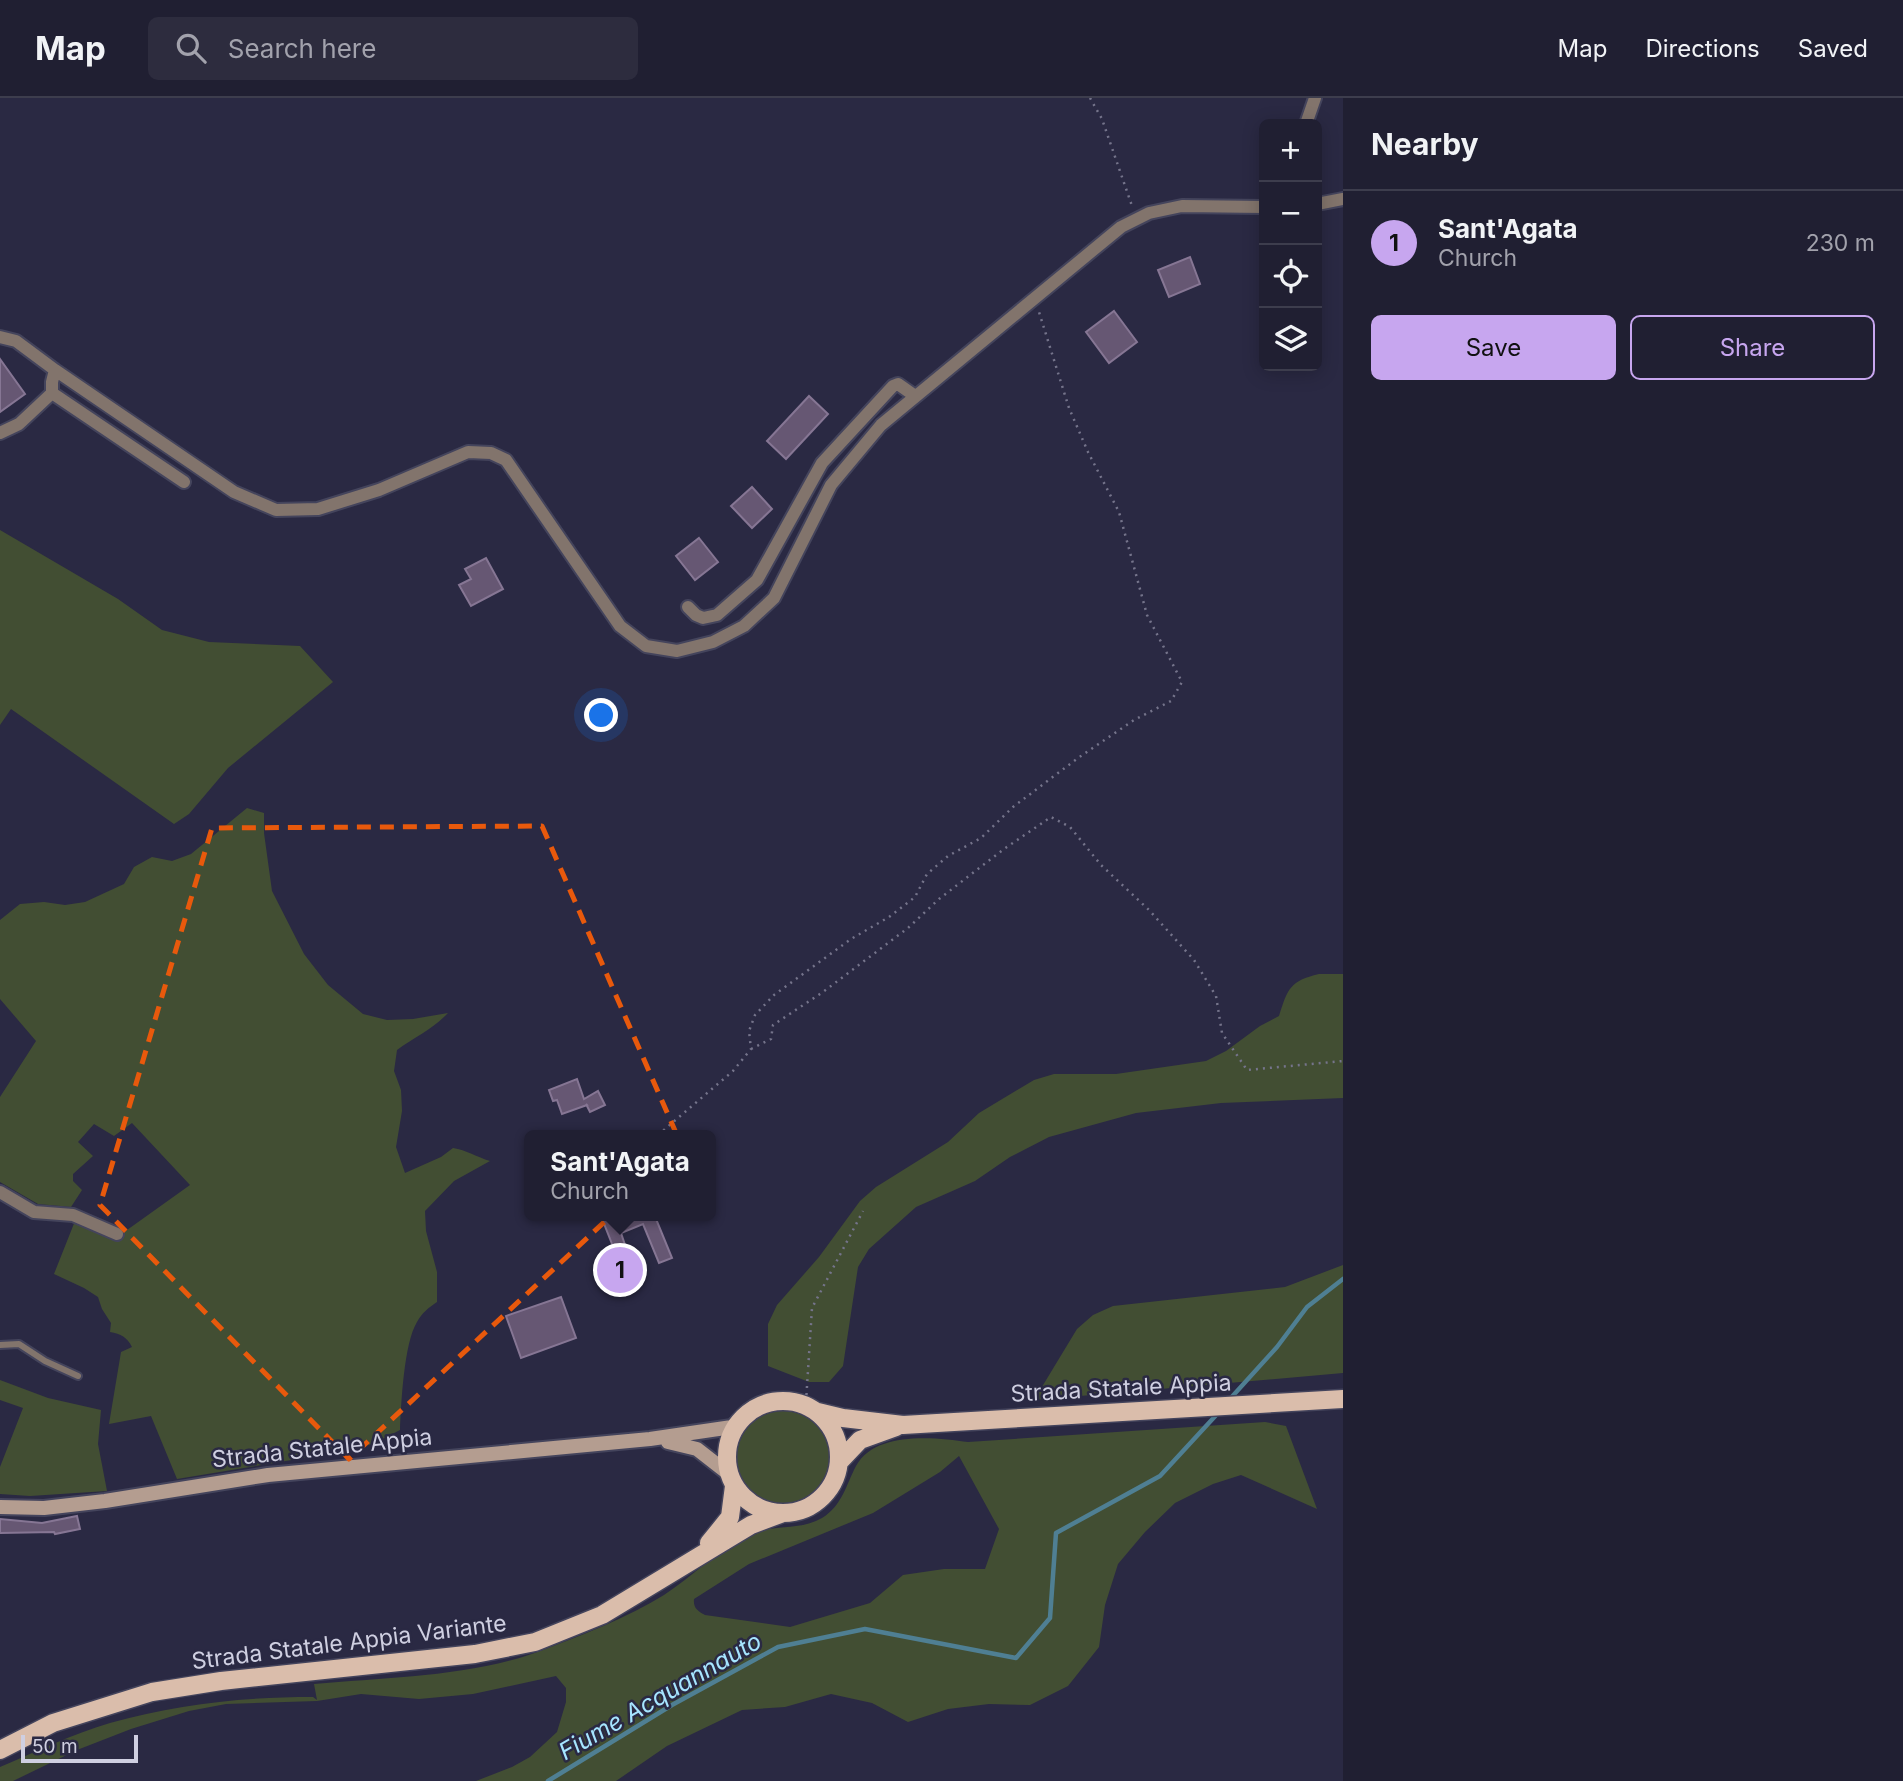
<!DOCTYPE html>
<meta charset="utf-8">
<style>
:root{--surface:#201f32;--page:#2d2c3e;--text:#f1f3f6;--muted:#a2a2ac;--line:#3d3d4d;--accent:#c7a6ef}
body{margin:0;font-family:Inter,sans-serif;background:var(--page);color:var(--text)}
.controls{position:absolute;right:21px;top:21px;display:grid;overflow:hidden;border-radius:10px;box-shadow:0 4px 18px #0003}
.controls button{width:63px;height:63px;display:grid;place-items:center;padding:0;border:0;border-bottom:2px solid var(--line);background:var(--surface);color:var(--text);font:35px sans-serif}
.scale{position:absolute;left:21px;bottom:18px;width:117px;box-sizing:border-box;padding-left:7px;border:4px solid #cfcfe1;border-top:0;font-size:19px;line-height:24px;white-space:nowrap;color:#cfcfe1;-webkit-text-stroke:5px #2a2943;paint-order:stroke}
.you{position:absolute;left:602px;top:618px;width:24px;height:24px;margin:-18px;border:5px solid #fff;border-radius:50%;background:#1a73e8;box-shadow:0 0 0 10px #1a73e833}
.badge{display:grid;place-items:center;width:46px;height:46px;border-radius:50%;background:var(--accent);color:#111;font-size:23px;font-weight:700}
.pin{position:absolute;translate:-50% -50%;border:4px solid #fff;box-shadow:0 2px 7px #0006}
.popup{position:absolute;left:524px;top:1032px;width:192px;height:91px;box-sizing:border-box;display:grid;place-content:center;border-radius:10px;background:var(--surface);filter:drop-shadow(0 2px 5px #0005);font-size:23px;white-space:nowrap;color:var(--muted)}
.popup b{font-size:26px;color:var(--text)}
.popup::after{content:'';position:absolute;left:50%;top:100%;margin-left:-14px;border:14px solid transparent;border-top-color:var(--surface)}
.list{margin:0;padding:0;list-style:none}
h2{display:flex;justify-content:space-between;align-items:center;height:91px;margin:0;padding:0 28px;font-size:30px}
h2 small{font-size:23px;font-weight:400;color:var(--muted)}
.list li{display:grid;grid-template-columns:46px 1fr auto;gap:21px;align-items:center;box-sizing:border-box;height:105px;padding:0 28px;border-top:2px solid var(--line)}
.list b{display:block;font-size:26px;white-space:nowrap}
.list p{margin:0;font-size:23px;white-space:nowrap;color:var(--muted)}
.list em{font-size:23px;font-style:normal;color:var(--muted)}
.actions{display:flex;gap:14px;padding:21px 28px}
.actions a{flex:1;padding:16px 0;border:2px solid var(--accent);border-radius:10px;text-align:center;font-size:24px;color:var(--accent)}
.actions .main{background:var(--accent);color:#111}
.icon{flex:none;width:38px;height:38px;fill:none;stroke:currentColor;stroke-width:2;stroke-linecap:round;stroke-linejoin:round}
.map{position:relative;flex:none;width:1343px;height:1683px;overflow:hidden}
header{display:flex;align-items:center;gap:42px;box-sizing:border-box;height:98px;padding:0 35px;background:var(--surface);border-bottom:2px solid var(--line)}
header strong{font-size:33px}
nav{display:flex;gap:38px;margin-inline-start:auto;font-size:24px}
.search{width:490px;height:63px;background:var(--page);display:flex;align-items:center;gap:18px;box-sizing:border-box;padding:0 24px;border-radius:10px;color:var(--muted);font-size:26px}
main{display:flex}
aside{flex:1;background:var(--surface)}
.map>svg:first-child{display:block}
</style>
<header>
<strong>Map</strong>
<div class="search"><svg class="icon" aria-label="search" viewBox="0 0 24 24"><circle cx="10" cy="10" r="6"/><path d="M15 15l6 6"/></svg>Search here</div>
<nav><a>Map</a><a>Directions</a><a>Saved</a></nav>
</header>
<main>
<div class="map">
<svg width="1343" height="1683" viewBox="0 0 1343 1683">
<rect width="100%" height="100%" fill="#2a2943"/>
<path fill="#424e33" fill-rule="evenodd" d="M0 432 118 501 162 532 209 544 300 548 333 584 228 670 189 716 174 726 11 611 0 627Z
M247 710 264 715V735L272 793 304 856 328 887 363 916 387 922 413 921 448 915C433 931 415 939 397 952L394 973 401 992 402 1013 396 1049 405 1075 441 1059 453 1050C466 1052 477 1059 490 1063L454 1083 425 1113 426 1133 437 1174V1204C428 1210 422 1215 417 1224 404 1245 401 1306 400 1332L373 1346 334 1355 177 1381 151 1318 109 1326 121 1254 132 1249C127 1239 121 1236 110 1234L111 1225 102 1211 98 1199 84 1190 54 1176 75 1123 113 1142 190 1087 132 1025 114 1038 94 1026 78 1044 93 1058 73 1076V1083L82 1092 71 1109 38 1106 0 1084V999L36 943 0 901V822L20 806 44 804 65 807 85 804 124 786 134 769 152 759 172 763 191 756Z
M1319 876H1343V1000L1221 1005 1136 1015 1049 1039 1010 1059 975 1083 916 1109 869 1151 858 1169 843 1268 829 1284H809L768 1268V1226L777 1207 819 1159 860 1103 876 1089 948 1044 979 1015 1034 982 1054 976H1116L1206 963 1226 953 1260 928 1279 918C1288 890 1290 883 1319 876Z
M1343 1167V1275L1034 1302 1077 1231 1093 1217 1113 1208 1285 1189Z
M0 1282 48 1300 101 1312 98 1346 107 1393 30 1398 0 1396V1369L23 1310 0 1302Z
M737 1359a46 46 0 1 1 92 0a46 46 0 1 1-92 0Z
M1265 1324 1286 1328 1317 1411 1241 1377 1213 1386 1175 1405 1145 1434 1118 1466 1105 1507 1099 1549 1068 1588 1030 1607 989 1606 948 1611 908 1624 872 1605 831 1596 785 1609 742 1612 667 1648 616 1683H476L512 1669 530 1659 557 1634 566 1604V1590L556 1578 473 1596 419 1601 361 1596 317 1603 226 1606 189 1613 131 1631 77 1652 13 1683H0V1669C36 1654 72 1636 110 1625 177 1606 244 1599 313 1599L317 1602 314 1586C390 1579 472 1579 543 1552 584 1536 627 1520 664 1497 693 1478 718 1452 750 1436 773 1426 800 1433 822 1420 842 1408 846 1387 856 1368 875 1333 934 1339 968 1344ZM959 1358 999 1431 985 1471H944L903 1477 870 1505 790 1529 705 1517C698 1513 693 1510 694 1501L749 1466 873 1415 940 1374Z"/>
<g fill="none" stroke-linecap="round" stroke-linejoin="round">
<path stroke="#4f7f93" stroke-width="4.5" d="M1229 1302 1277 1249 1307 1209 1343 1181
M548 1683 672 1607 778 1549 865 1531 1016 1560 1050 1520 1056 1435 1160 1378 1219 1314"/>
</g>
<path fill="#665773" stroke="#867694" stroke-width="2" d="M1190 159 1200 186 1169 199 1158 172Z
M1114 213 1137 244 1109 265 1086 234Z
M0 261 25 296 0 314Z
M809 298 828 316 786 361 767 343Z
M752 389 772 411 752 430 731 408Z
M699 440 718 464 695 482 676 458Z
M486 460 503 491 471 508 459 487 471 481 465 471Z
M577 981 584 1001 598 993 605 1007 590 1014 586 1006 587 1007 562 1016 557 1002 553 1003 549 992Z
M601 1118H662L656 1121 672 1160 659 1165 643 1126 621 1135 625 1147 614 1151Z
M622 1160 630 1179 617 1184 609 1166Z
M561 1199 576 1240 521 1260 506 1218Z
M77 1418 80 1431 55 1436 54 1434 0 1435V1421L42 1425Z"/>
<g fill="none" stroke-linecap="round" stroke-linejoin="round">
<defs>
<path id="lane" d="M0 1247 19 1246 45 1263 78 1278"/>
<path id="street" d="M1306 26 1315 0
M1317 106 1343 101
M0 239 16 243 55 272 234 394 276 412 318 411 379 392 468 354 491 355 506 362 620 528 646 548 677 553 713 544 744 528 774 500 831 387 881 327 1121 129 1149 115 1182 108 1264 109
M55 272 52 284V295L184 384
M0 335 19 326 52 295
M688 509 696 517 703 520 717 517 757 482 822 365 893 288 898 286 915 298
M0 1094 34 1114 73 1117 117 1136"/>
<path id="secondary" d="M668 1344 697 1351 729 1376
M0 1409 44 1410 105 1403 268 1377 650 1341 732 1329 738 1324"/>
<path id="primary" d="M727 1359a56 56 0 1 1 112 0a56 56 0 1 1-112 0Z
M818 1314 843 1320 903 1327 1343 1301
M840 1363 860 1342 896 1329
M709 1445 730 1419 734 1388
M0 1652 53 1625 152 1594 221 1583 475 1556 535 1544 602 1517 731 1439 751 1427 783 1415"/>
</defs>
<use href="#lane" stroke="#44445c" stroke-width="10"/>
<use href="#street" stroke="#44445c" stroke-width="16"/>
<use href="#secondary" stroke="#44445c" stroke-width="18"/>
<use href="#primary" stroke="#44445c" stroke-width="21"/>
<path stroke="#75748b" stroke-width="2.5" stroke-dasharray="2 5" stroke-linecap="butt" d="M1090 0 1102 21 1132 108
M751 951 771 941 773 927 823 894 908 830 939 801 1004 751 1051 719 1070 729 1101 767 1149 812 1194 862 1216 898 1222 935 1247 972 1343 963
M658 1037 733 973 751 951 749 933 755 917 774 897 851 841 889 819 915 799 927 776 948 758 981 740 1013 709 1078 660 1134 622 1171 603 1182 584 1147 517 1119 414 1088 354 1069 310 1039 214
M806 1304 812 1210 863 1113"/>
<use href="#lane" stroke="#82746c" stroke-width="6"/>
<use href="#street" stroke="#82746c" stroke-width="12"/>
<use href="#secondary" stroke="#b49d90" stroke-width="14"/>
<use href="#primary" stroke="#dabdab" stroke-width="18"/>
</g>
<path fill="none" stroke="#e8590c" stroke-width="5" stroke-dasharray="14 9" stroke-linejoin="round" d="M542 728 683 1051 349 1361 100 1107 212 730Z"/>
<g text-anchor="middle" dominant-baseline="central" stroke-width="5" stroke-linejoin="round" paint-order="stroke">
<g font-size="23" fill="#cfcfe1" stroke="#2a2943">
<text transform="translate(1121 1290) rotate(-3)">Strada Statale Appia</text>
<text transform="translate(322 1350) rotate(-6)">Strada Statale Appia</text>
<text transform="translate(349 1544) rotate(-7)">Strada Statale Appia Variante</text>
</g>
<g font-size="24" font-style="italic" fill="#a6e5ff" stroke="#2a2943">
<text transform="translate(660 1598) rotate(-30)">Fiume Acquannauto</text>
</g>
</g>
</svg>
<div class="controls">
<button>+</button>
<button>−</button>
<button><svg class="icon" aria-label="locate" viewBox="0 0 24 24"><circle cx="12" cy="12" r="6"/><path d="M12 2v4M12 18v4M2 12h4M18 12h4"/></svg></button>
<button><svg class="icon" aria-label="layers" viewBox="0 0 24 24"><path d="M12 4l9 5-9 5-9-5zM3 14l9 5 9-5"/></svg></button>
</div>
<div class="scale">50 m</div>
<div class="you"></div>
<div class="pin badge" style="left:620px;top:1172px">1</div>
<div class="popup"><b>Sant'Agata</b>Church</div>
</div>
<aside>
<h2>Nearby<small></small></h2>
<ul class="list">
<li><span class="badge">1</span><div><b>Sant'Agata</b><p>Church</p></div><em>230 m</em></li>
</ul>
<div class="actions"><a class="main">Save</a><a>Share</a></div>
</aside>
</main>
